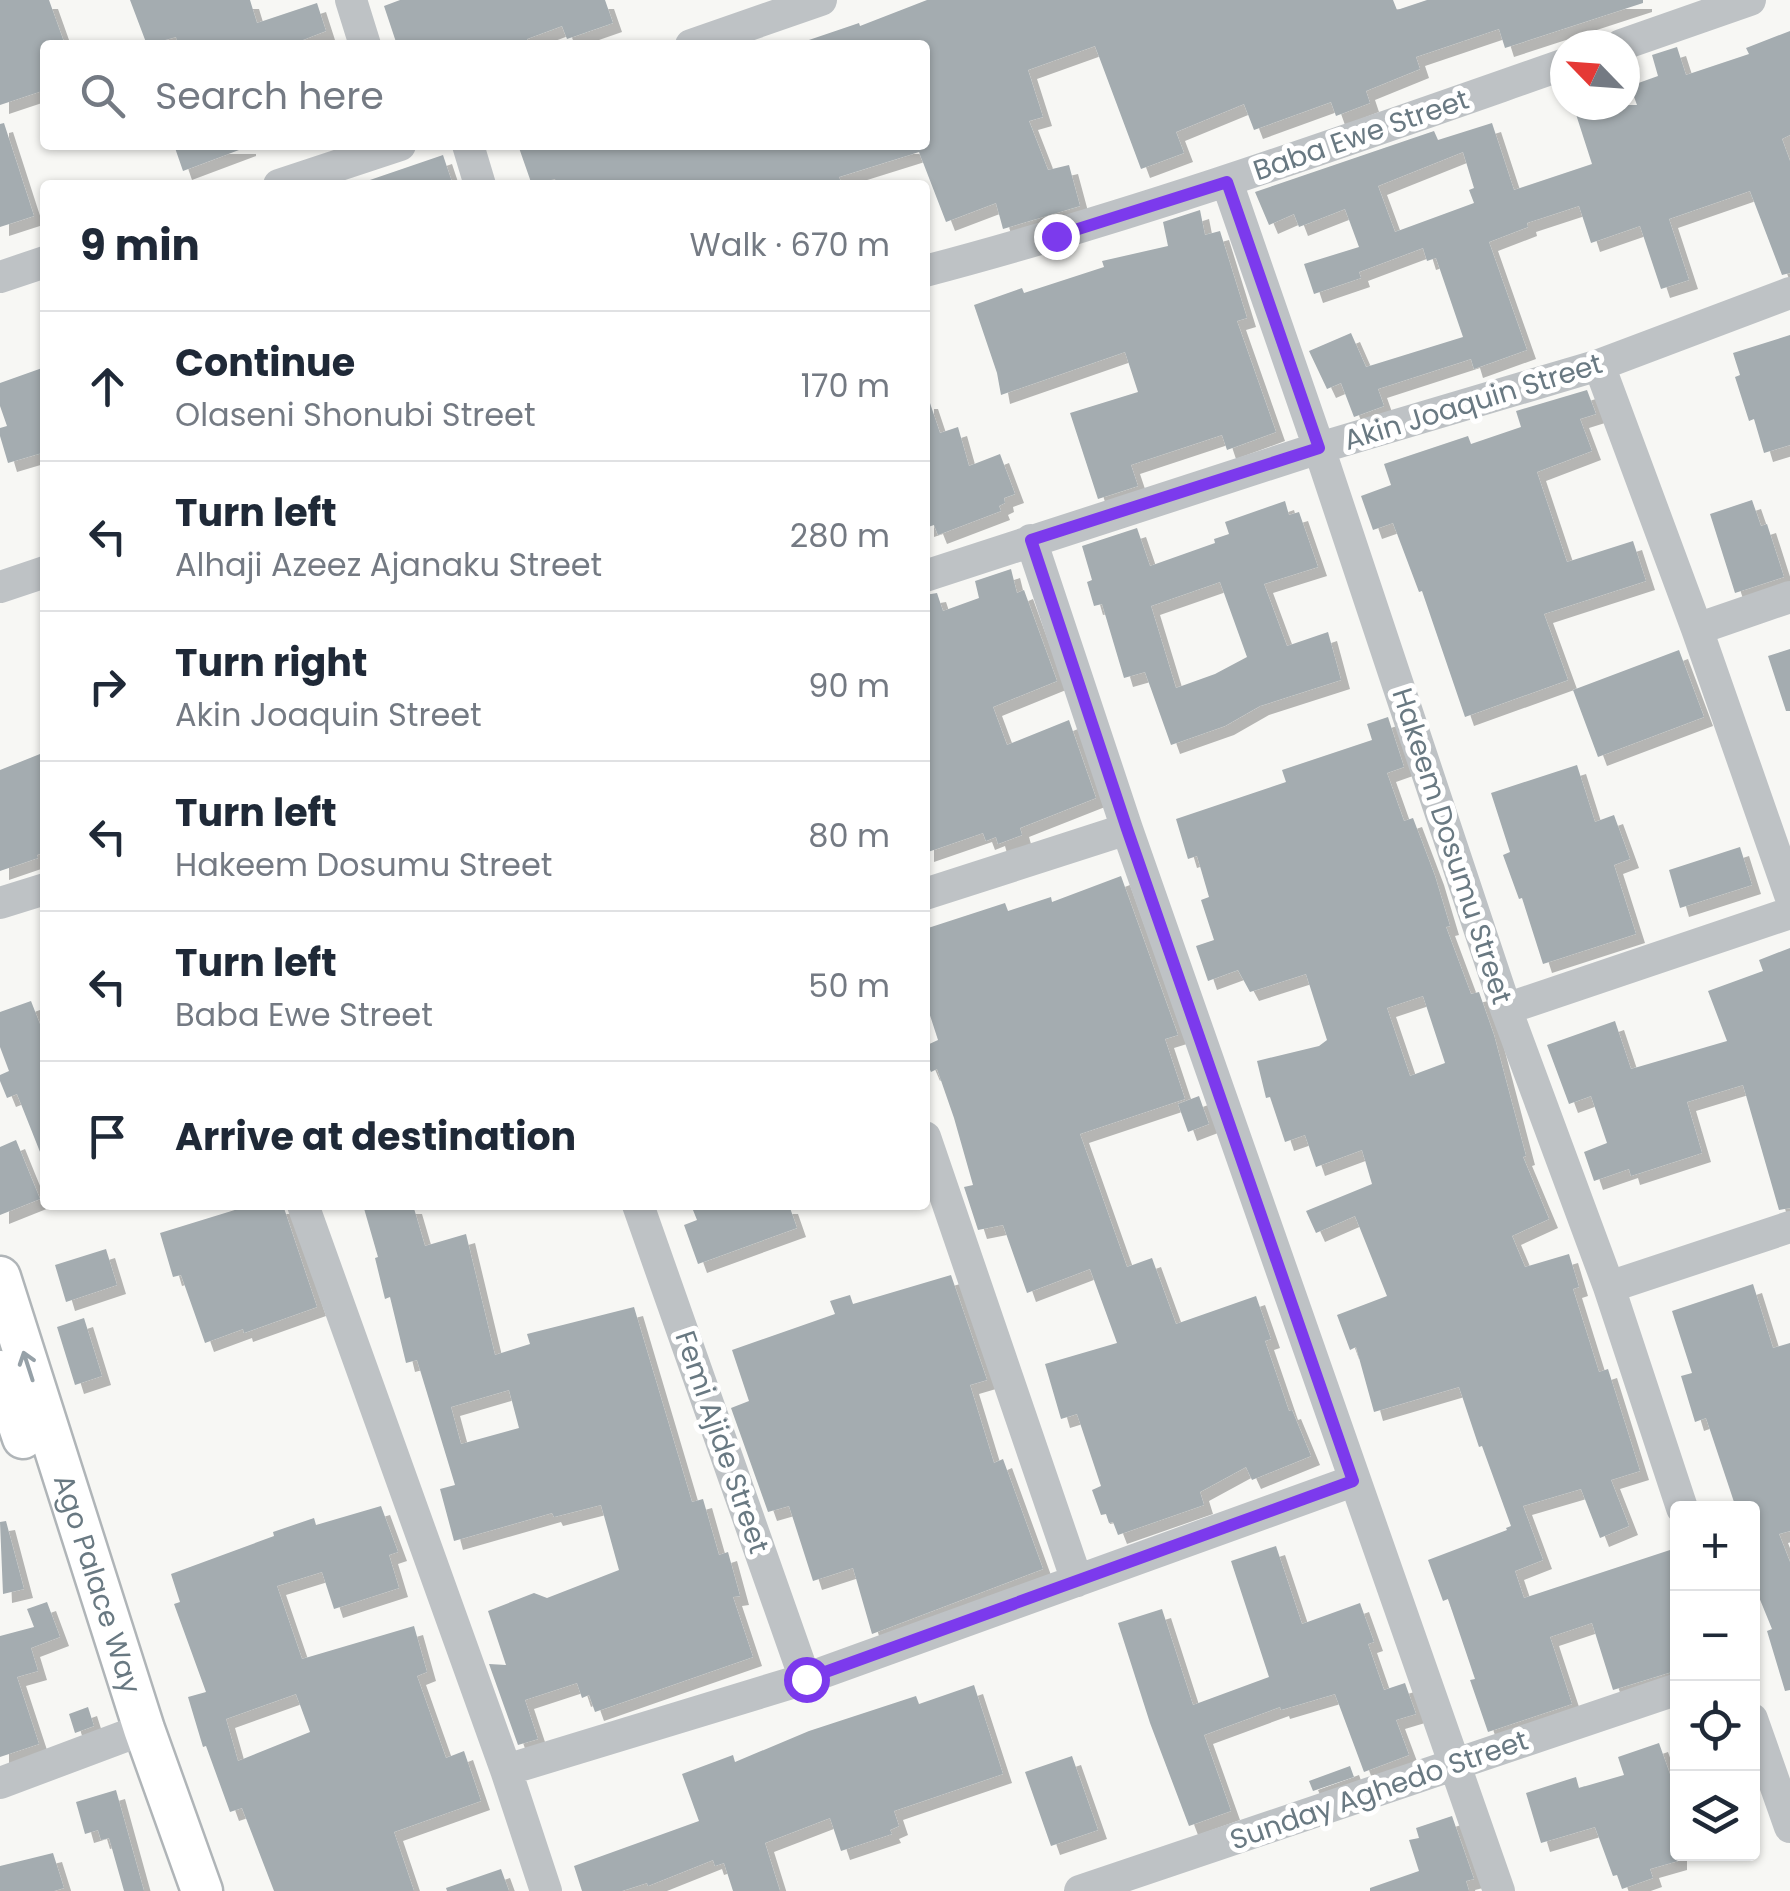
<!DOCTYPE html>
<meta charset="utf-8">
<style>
:root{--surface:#fff;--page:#f2f2f3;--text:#1f2937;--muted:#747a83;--line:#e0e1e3}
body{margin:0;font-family:Poppins,sans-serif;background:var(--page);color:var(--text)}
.controls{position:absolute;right:30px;bottom:30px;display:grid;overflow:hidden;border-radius:10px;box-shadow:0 2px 8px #0004}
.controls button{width:90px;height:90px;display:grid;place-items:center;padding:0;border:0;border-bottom:2px solid var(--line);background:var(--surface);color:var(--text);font:50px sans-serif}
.compass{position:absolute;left:1550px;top:30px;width:90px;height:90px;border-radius:50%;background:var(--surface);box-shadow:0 2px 8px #0004;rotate:295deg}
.stop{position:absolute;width:30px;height:30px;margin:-22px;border:8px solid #7c3aed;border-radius:50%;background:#fff}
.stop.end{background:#7c3aed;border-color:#fff;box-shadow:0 2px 10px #0008}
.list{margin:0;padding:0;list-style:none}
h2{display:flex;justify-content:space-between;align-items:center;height:130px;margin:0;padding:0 40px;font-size:42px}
h2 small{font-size:32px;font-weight:400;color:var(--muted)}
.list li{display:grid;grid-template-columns:65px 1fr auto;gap:30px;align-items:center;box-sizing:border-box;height:150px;padding:0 40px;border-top:2px solid var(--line)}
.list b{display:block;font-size:38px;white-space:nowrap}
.list p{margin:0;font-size:32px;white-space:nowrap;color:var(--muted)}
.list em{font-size:32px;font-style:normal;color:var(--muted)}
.icon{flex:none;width:55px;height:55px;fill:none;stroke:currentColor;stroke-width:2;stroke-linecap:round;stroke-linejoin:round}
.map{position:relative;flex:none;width:1790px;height:1891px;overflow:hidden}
.search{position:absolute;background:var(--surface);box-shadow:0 2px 8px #0004;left:40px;top:40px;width:890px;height:110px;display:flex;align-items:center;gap:25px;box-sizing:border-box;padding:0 35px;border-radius:10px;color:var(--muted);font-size:38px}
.panel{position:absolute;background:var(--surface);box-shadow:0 2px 8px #0004;left:40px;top:180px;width:890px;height:1030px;border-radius:10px}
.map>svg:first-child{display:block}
</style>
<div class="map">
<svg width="1790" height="1891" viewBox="0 0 1790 1891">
<defs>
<filter id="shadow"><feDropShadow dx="9" dy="9" stdDeviation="0" flood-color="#0004"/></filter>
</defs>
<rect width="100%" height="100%" fill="#f7f7f4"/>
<path fill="#a4acb0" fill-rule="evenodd" filter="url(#shadow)" d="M0 0H49L65 45H45V90L0 105Z
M130 0H250L257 23 317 3 326 31 290 45H178L176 37 147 45Z
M400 0H605L613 23 567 39 562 26 527 39 529 45H397L384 6Z
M927 0H1393L1397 10 1427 0H1643V3L1505 48 1499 29 1416 57 1420 69 1366 91 1370 103 1336 116 1331 102 1254 130 1244 104 1176 132 1184 153 1141 169 1095 46 1028 70 1043 117 1029 121 1048 170 1069 165 1080 206 1003 229 996 203 946 222 919 152 839 177 842 185H557L555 179 532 185 518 145H925V45H804L803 42 859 23 860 26Z
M1790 31V135L1782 139 1790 161V273L1782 275 1750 191 1669 219 1689 280 1661 289 1640 226 1591 243 1579 206 1527 223 1528 227 1489 242 1527 350 1474 369 1471 359 1378 389 1384 406 1354 417 1341 383 1327 389 1309 351 1351 333 1366 367 1463 337 1436 258 1427 261 1423 248 1359 272 1361 278 1314 294 1304 264 1359 247 1345 209 1299 227 1294 214 1269 225 1255 192 1434 131 1438 140 1492 123 1514 190 1592 164 1573 105H1637L1630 86 1658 76 1652 55 1677 47 1686 75 1749 54 1746 48ZM1463 152 1474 188 1469 190 1474 203 1395 232 1378 186Z
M4 123 34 216 0 227V124Z
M174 145H247V147L183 171Z
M443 155 453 185H364V182Z
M1200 210 1205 235 1220 231 1247 318 1237 321 1276 432 1227 450 1222 435 1131 465 1138 486 1098 499 1070 413 1138 392 1125 352 1001 395 997 373 974 305 1022 288 1024 293 1104 267 1102 261 1168 246 1163 222Z
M1790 335V445L1764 453 1754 419 1749 421 1735 377 1740 375 1733 353Z
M45 367V452L8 463 0 436V428L7 426 0 406V383Z
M1587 390 1596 414 1580 419 1592 451 1537 472 1567 562 1633 541 1646 581 1544 614 1568 680 1465 717 1422 591 1419 592 1393 523 1373 530 1361 496 1391 485 1384 464 1468 436 1471 444 1521 427 1516 411Z
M925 400H929L940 433 958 427 969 466 1000 454 1015 494 1004 498 1005 503 999 506 1001 511 938 535 934 525 925 528Z
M1752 500 1761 526 1767 524 1784 577 1735 593 1710 514Z
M1285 501 1289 515 1299 512 1318 567 1264 584 1287 646 1328 632 1341 680 1260 706 1225 726 1171 745 1145 672 1124 678 1102 604 1094 606 1087 582 1092 580 1082 546 1137 528 1150 566 1215 543 1214 539 1229 534 1225 522ZM1220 582 1247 657 1215 674 1176 688 1151 606Z
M1011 569 1017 593 1024 590 1057 681 993 707 1007 745 1069 720 1096 798 1020 828 1022 835 998 844 996 837 986 841 983 833 925 853V595L937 593 943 611 979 598 975 581Z
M1790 649V711H1786L1768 656Z
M1679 650 1704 717 1598 757 1573 690Z
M1388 717 1404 767 1387 773 1404 821 1413 818 1435 876 1450 926 1446 927 1471 994 1479 992 1494 1035 1526 1156 1523 1157 1549 1219 1512 1236 1525 1267 1569 1254 1579 1287 1573 1289 1599 1372 1608 1369 1640 1471 1611 1480 1629 1526 1600 1538 1581 1489 1523 1506 1543 1560 1515 1571 1524 1598 1670 1550 1678 1573V1670L1613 1690 1592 1623 1550 1637 1572 1704 1488 1732 1470 1680 1475 1679 1448 1599 1443 1601 1428 1560 1507 1530 1506 1528 1511 1526 1482 1446 1479 1447 1459 1387 1374 1412 1356 1347 1350 1350 1337 1315 1387 1296 1355 1216 1316 1233 1306 1211 1372 1184 1362 1150 1316 1167 1305 1135 1285 1142 1270 1097 1266 1098 1257 1061 1319 1046 1327 1040 1306 974 1250 992 1238 970 1208 981 1196 946 1214 940 1201 900 1209 897 1197 856 1188 859 1176 819 1286 782 1282 770 1372 740 1367 724ZM1423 996 1445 1063 1410 1076 1387 1008Z
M45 752V852L37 855 38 858 0 871V770Z
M1577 765 1595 822 1614 815 1630 859 1614 865 1636 934 1543 964 1522 898 1519 899 1503 855 1510 852 1491 793Z
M1740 847 1752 885 1680 908 1669 870Z
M1121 876 1178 1035 1165 1039 1185 1099 1080 1134 1127 1267 1152 1258 1176 1324 1256 1296 1271 1339 1265 1341 1289 1411 1292 1410 1311 1456 1252 1480 1246 1467 1200 1492 1204 1505 1118 1535 1113 1522 1109 1523 1106 1514 1101 1515 1092 1490 1101 1486 1077 1414 1061 1419 1045 1364 1117 1343 1090 1269 1027 1293 1003 1225 978 1230 964 1187 973 1185 954 1118 937 1069 931 1072 925 1058V1046L938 1040 925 1000V929L1005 903 1008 911 1051 897 1052 902Z
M1790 948V1208L1779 1210 1743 1085 1687 1102 1702 1153 1631 1176 1629 1169 1594 1181 1584 1152 1607 1143 1591 1096 1569 1104 1547 1045 1615 1021 1631 1069 1727 1041 1708 991 1763 971 1759 960Z
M31 1001 45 1037 44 1162 17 1094 7 1098 0 1081V1075L9 1071 0 1047V1012Z
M1199 1096 1209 1124 1188 1132 1178 1104Z
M16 1140 40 1199 0 1215V1147Z
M251 1205H283L317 1307 244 1333 243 1329 205 1343 181 1275 173 1277 160 1233Z
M363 1205H413L425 1246 466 1234 495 1355 530 1344 527 1334 634 1307 692 1502 703 1499 719 1555 728 1552 740 1596 733 1597 753 1657 595 1712 589 1695 582 1698 577 1683 525 1700 538 1739 518 1745 489 1664 506 1665 488 1611 534 1593 547 1598 619 1570 601 1505 554 1517 552 1513 454 1541 440 1489 455 1485 417 1360 406 1363 390 1297 385 1299 375 1258 378 1257ZM509 1390 519 1428 461 1444 451 1407Z
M691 1205H789L797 1228 698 1264 684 1225 697 1220Z
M106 1249 117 1285 66 1302 55 1265Z
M951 1275 987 1380 970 1385 994 1463 1003 1459 1043 1569 872 1634 853 1568 813 1581 789 1506 768 1512 731 1408 749 1401 732 1350 835 1314 830 1301 850 1295 853 1304Z
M1753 1284 1773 1348 1790 1343V1531L1779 1534 1790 1562V1690L1785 1691 1767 1631 1772 1629 1752 1580V1508H1736L1706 1418 1695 1422 1681 1376 1692 1373 1672 1311Z
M84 1318 102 1376 75 1385 57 1327Z
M381 1506 398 1552 389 1555 399 1588 334 1609 322 1572 277 1586 302 1659 414 1626 427 1672 417 1676 446 1758 464 1751 481 1801 394 1832 414 1891H274L242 1808 230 1812 206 1746 203 1747 188 1697 206 1692 174 1604 180 1602 171 1574 274 1536 273 1532 314 1518 316 1525ZM296 1694 310 1732 238 1761 226 1719Z
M6 1521 24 1589 3 1594 0 1522Z
M1276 1546 1302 1624 1360 1603 1374 1642 1368 1644 1384 1690 1405 1683 1416 1714 1396 1720 1409 1755 1364 1772 1335 1694 1281 1710 1280 1707 1204 1735 1231 1811 1189 1826 1150 1723 1118 1623 1162 1609 1193 1705 1269 1677 1231 1561Z
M47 1602 60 1637 31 1648 38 1671 17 1677 39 1744 0 1757V1636L34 1627 27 1609Z
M974 1685 1003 1774 894 1811 899 1826 890 1830 892 1834 841 1851 830 1818 765 1843 780 1891H733L724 1863 715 1866 713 1860 648 1886 647 1883 622 1891H582L574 1866 699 1821 682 1774 733 1755 735 1762 809 1731 916 1696 919 1704Z
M88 1707 94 1726 75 1733 69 1714Z
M1659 1743 1678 1797V1861L1650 1869 1653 1878 1622 1889 1617 1875 1613 1876 1595 1827 1541 1843 1526 1793 1576 1777 1579 1788 1624 1775 1618 1757Z
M1072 1756 1098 1830 1051 1846 1025 1772Z
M1350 1766 1354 1777 1313 1791 1309 1781Z
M116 1790 144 1891H124L109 1838 101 1840 98 1830 85 1834 76 1802Z
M1452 1816 1474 1879 1466 1881 1469 1891H1370V1888L1419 1871 1409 1840 1419 1838 1416 1828Z
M53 1853 64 1888 54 1891H0V1866Z
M501 1869 509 1891H447L446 1888Z"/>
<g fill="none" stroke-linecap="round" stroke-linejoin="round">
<defs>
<g id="major">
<path id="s1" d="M0 1277 144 1729 202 1891"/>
<path d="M0 1371 23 1438"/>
</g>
</defs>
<use href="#major" stroke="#b0b5b8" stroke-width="45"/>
<path stroke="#bec2c5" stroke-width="32" d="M351 0 365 45
M691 45 821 0
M1621 45 1750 0
M468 145 480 185
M1227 182 1319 448 1506 1009 1609 1287 1682 1508
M279 185 400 145
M925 271C1142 214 1353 138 1565 64
M0 277 45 262
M1599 365 1697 629 1790 895
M1031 540 1127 829 1499 1891
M925 576 1319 448 1599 365 1790 293
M0 587 45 572
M1697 629 1790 597
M925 894 1127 829
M0 903 45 889
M1506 1009 1790 913
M925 1137 1077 1581
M303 1205 506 1770 546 1891
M638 1205 805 1679
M1609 1287 1790 1227
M1752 1719 1790 1827
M506 1770 805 1679 1353 1481
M0 1783 144 1729
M1080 1891 1678 1689"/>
<use href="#major" stroke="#fff" stroke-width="40"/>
</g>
<defs><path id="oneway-shaft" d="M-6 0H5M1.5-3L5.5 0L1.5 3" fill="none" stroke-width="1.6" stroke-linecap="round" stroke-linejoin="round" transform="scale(2.5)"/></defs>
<use stroke="#96a1a8" href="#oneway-shaft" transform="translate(28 1366) rotate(-108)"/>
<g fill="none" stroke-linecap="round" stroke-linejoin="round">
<path stroke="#7c3aed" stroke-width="12" d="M806 1679 1353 1481 1127 829 1031 540 1319 448 1227 182 1056 236"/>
</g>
<g text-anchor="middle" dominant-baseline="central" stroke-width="10" stroke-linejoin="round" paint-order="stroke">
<g font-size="28" fill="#697982" stroke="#fff">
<text transform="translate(1361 135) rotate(-19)">Baba Ewe Street</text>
<text transform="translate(1473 402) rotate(-17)">Akin Joaquin Street</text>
<text transform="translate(1452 846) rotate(72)">Hakeem Dosumu Street</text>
<text transform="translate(722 1442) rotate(71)">Femi Ajide Street</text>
<text stroke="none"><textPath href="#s1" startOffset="322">Ago Palace Way</textPath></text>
<text transform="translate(1379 1790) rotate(-19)">Sunday Aghedo Street</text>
</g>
</g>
</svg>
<div class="controls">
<button>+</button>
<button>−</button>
<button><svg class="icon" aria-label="locate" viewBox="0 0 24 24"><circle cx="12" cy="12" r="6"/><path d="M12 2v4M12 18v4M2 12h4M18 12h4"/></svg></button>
<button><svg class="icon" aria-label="layers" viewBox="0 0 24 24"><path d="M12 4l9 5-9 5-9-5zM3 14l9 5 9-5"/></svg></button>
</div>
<svg class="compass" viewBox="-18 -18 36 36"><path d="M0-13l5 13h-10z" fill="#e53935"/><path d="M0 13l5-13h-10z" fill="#747a83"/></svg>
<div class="stop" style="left:806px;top:1679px"></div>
<div class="stop end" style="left:1056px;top:236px"></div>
<div class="search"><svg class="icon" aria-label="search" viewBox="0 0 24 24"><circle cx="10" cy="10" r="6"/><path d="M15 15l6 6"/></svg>Search here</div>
<section class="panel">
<h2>9 min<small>Walk · 670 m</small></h2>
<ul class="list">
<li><svg class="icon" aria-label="ahead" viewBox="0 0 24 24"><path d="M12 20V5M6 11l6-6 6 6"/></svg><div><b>Continue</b><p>Olaseni Shonubi Street</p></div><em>170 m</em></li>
<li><svg class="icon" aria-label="left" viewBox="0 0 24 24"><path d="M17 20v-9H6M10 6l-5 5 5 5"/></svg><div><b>Turn left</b><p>Alhaji Azeez Ajanaku Street</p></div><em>280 m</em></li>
<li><svg class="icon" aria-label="right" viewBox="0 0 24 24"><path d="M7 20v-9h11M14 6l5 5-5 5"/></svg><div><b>Turn right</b><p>Akin Joaquin Street</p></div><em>90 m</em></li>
<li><svg class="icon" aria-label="left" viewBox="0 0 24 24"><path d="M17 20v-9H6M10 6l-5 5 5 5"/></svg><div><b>Turn left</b><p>Hakeem Dosumu Street</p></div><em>80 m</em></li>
<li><svg class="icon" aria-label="left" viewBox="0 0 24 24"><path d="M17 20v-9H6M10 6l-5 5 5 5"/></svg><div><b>Turn left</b><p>Baba Ewe Street</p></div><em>50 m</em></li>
<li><svg class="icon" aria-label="arrive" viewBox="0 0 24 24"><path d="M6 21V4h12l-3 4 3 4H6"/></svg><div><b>Arrive at destination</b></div></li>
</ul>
</section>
</div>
